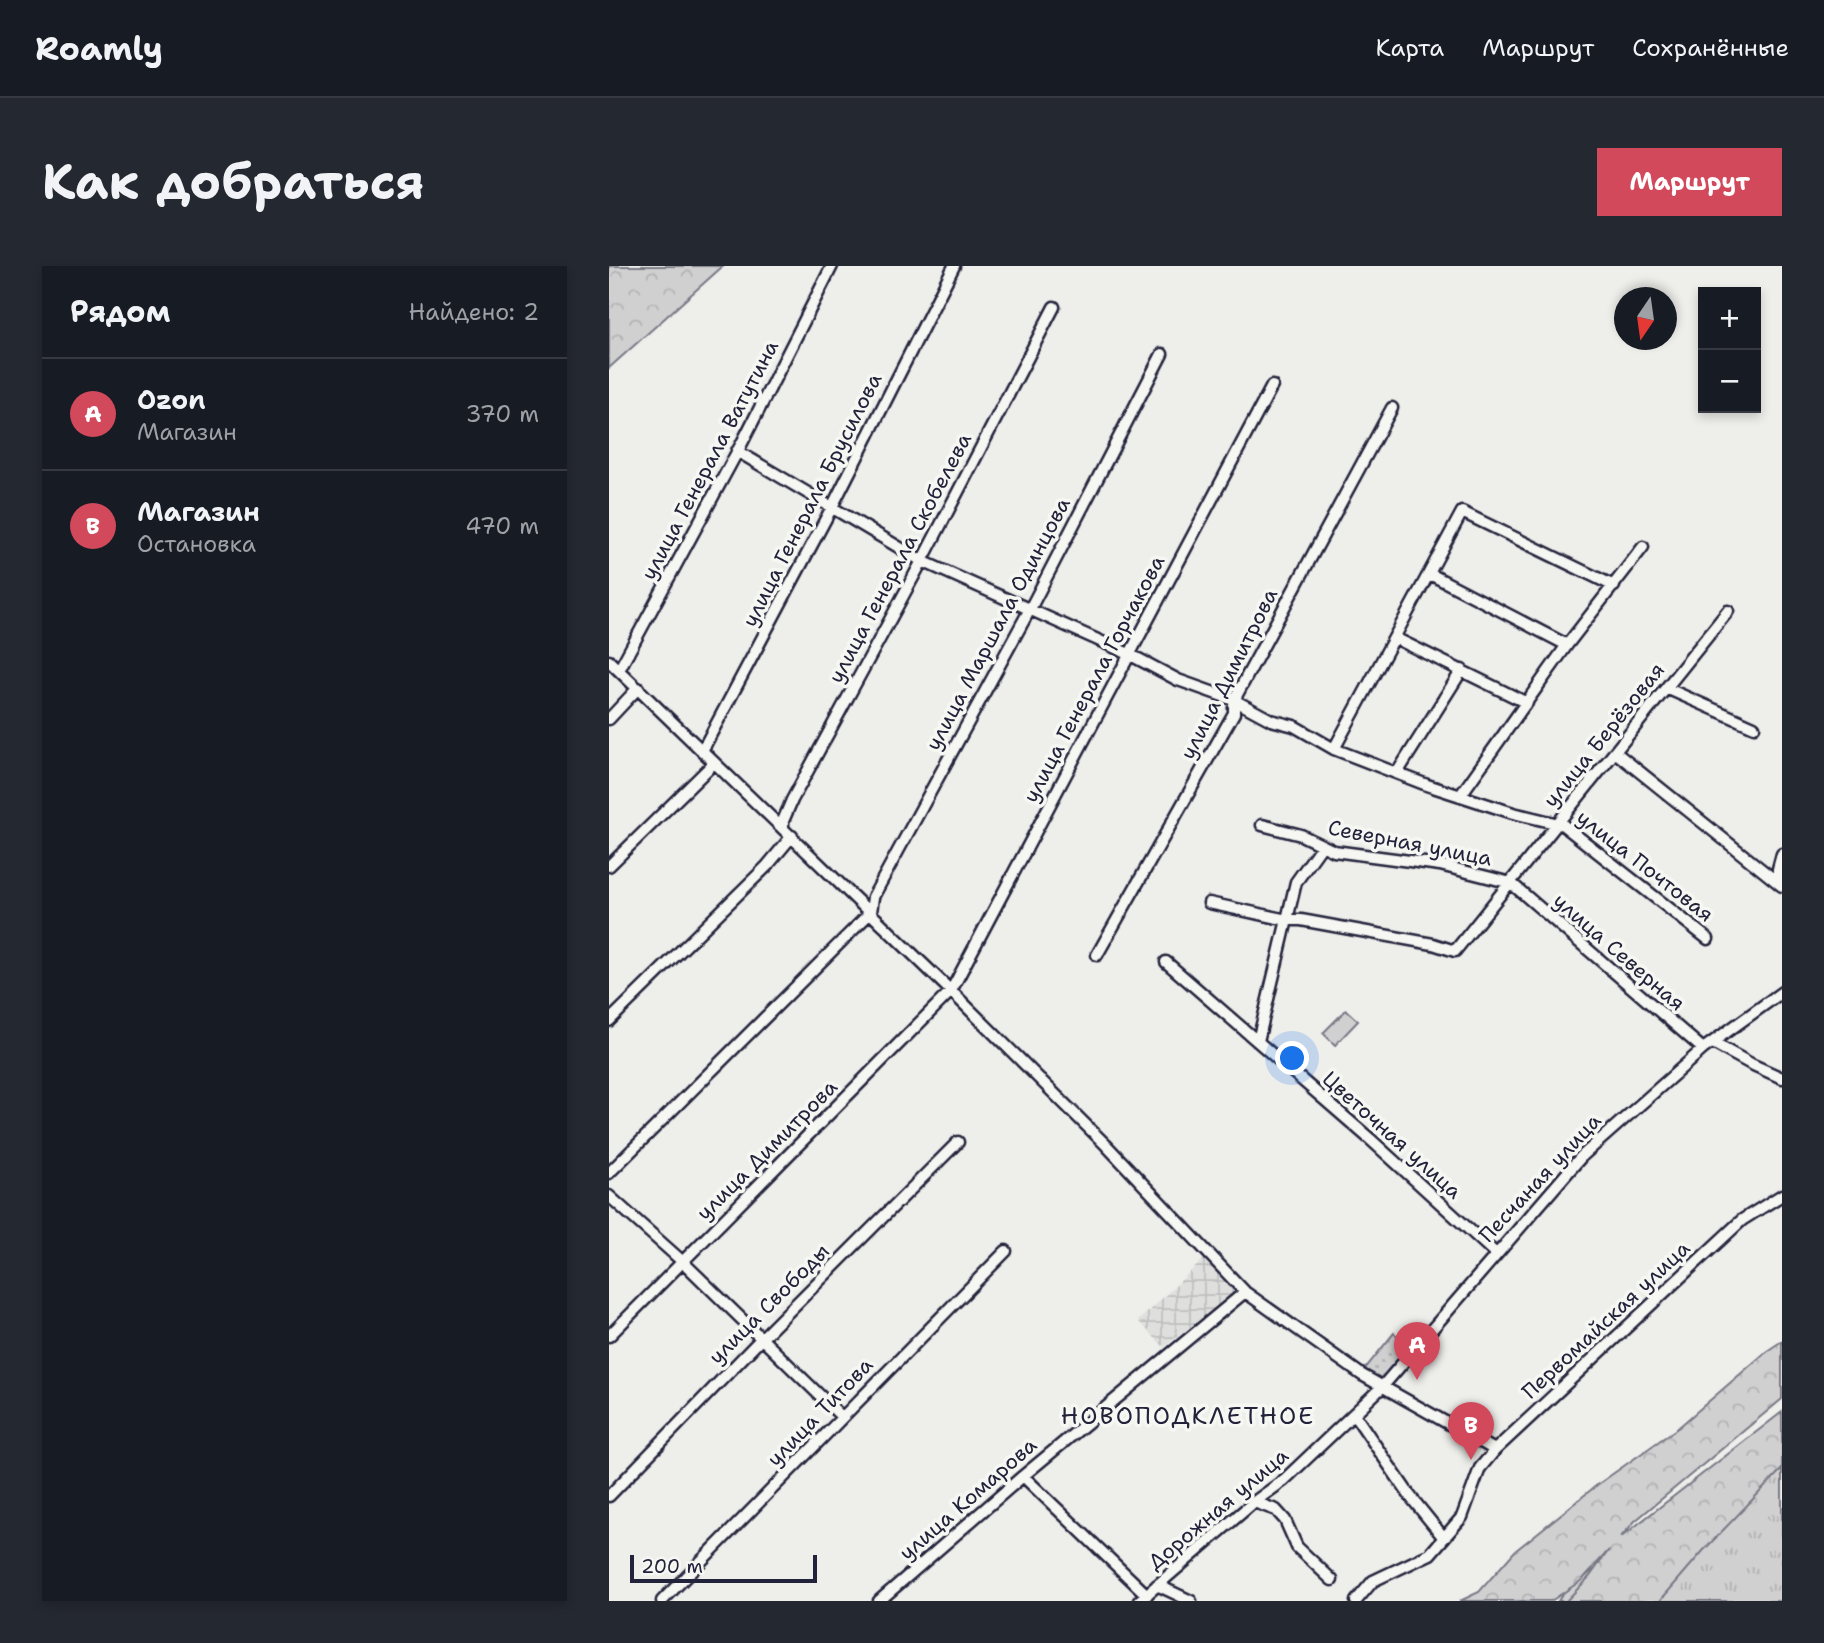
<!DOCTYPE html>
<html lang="ru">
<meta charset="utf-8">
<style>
:root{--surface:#171b24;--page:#242831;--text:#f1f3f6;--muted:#9ea1a6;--line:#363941;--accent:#d1495b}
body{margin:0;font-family:"Shantell Sans",sans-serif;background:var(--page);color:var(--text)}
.controls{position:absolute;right:21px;top:21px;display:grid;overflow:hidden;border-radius:0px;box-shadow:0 4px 10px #0003}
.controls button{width:63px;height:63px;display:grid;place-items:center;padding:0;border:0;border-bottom:2px solid var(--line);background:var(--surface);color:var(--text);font:35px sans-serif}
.compass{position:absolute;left:1005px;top:21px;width:63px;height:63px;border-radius:50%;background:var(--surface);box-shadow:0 4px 10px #0003;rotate:193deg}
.scale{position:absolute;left:21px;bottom:18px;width:187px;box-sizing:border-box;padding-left:7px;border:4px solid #22223b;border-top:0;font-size:19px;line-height:24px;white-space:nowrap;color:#22223b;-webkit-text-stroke:5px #f6f6f2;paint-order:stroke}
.you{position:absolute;left:684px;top:793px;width:24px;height:24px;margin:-18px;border:5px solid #fff;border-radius:50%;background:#1a73e8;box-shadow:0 0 0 10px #1a73e833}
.badge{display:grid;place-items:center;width:46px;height:46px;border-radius:50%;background:var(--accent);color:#fff;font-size:23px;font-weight:700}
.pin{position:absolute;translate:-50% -58px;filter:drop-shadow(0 2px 4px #0008)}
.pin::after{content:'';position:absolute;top:37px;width:24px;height:21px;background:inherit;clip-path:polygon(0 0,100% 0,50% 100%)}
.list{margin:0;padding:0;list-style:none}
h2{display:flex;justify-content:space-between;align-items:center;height:91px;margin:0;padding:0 28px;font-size:30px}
h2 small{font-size:23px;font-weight:400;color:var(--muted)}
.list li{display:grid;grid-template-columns:46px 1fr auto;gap:21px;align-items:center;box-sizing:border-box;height:112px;padding:0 28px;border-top:2px solid var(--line)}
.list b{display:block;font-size:26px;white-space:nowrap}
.list p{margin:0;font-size:23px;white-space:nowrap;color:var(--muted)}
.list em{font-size:23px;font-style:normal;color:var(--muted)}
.map{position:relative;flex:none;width:1173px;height:1335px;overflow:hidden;border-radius:0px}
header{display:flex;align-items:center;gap:42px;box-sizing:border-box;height:98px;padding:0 35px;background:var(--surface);border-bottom:2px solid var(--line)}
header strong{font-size:33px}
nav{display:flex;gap:38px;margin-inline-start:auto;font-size:24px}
.intro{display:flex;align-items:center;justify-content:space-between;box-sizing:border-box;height:168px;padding:0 42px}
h1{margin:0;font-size:49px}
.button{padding:18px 32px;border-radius:0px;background:var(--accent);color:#fff;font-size:24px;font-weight:700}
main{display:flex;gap:42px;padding:0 42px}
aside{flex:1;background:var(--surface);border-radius:0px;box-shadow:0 4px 10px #0003}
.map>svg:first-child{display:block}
</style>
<header>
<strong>Roamly</strong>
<nav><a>Карта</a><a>Маршрут</a><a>Сохранённые</a></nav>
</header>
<div class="intro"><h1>Как добраться</h1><a class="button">Маршрут</a></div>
<main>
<aside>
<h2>Рядом<small>Найдено: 2</small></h2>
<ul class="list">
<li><span class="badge">A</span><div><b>Ozon</b><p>Магазин</p></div><em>370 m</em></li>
<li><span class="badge">B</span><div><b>Магазин</b><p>Остановка</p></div><em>470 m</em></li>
</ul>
</aside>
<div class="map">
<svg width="1173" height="1335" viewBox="0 0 1173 1335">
<defs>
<pattern id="industrial-grid" width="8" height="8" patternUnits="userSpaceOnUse" patternTransform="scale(1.75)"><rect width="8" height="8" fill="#dfdfde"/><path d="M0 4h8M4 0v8" fill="none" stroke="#bfbfbf"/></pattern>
<pattern id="grass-tufts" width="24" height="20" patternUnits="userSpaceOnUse" patternTransform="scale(1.75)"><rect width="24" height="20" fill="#d0d0d1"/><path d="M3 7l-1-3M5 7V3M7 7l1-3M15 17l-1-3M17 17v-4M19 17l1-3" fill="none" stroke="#b2b2b4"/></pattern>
<pattern id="forest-crowns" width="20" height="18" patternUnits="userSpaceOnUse" patternTransform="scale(1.75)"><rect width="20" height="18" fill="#d0d0d1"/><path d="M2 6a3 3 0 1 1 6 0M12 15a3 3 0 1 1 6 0" fill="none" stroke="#b2b2b4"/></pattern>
<pattern id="park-dots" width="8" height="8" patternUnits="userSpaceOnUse" patternTransform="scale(1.75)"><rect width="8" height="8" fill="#d0d0d1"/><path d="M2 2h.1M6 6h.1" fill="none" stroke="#b2b2b4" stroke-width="1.8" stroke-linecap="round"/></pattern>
</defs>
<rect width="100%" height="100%" fill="#eeeeeb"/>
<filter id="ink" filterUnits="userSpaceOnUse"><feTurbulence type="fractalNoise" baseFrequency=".0143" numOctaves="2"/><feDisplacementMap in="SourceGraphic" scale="14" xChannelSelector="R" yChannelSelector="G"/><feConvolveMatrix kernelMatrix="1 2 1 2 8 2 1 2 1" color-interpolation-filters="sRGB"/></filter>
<g filter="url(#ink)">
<path fill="url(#industrial-grid)" d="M595 993 626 1027 555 1081 529 1055Z"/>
<path fill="url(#grass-tufts)" stroke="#797986" stroke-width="2" d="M1173 1165V1335H949L955 1326Z"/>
<path fill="url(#forest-crowns)" stroke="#797986" stroke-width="2" d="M0 0H114L0 102Z
M1173 1075V1133L1026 1255 1011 1272 1173 1146V1203L1094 1285 1051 1335H957L981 1310 1000 1284 973 1314 942 1335H851L870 1326 906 1285 988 1219 1070 1161 1158 1085Z"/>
<path fill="url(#park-dots)" stroke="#797986" stroke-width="2" d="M785 1067 801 1081 771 1117 755 1104Z"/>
<path fill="#d0d0d1" stroke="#797986" stroke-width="2" d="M737 744 749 755 726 779 714 767Z"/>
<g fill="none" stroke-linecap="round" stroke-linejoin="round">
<defs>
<path id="minor" d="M128 185 313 295 520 388 569 414 625 434 662 454 685 460 725 483 818 519 904 547 954 559 1099 673
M821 308 958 379
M786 372 918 437
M0 395 342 725 497 879 636 1026 753 1109 886 1184
M10 404 133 177 223 0
M1057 422 1145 461
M0 453 29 422
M725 483 853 246 1005 320
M93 485 222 243 345 0
M1006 486 1173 620
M788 507 853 404
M851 530 958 379 1034 281
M653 559 692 569 725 585 831 599 902 617 1094 783
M174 562V555L183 534 313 295 445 41
M0 600 105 497
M1169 614V603L1173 588
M600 637 678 654H692L824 678 846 685 1119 345
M488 689 625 447V434L783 142
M557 696 761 873 887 988
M0 755 158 600 183 570
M649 775 687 616 712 581
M1104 777 1142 798 1173 812
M0 907 262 646 264 631 421 343 553 88
M0 930 74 996 233 1151
M0 1070 342 725 663 120
M745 1148 801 1230 835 1272
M414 1210 538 1329
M0 1230 152 1073 349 876
M645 1236 667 1244 676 1254 688 1281 723 1314
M548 1319 582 1335
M53 1335 397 985
M270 1335 414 1210 636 1026
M530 1335 645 1236 674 1215 773 1121 972 891 1094 783 1173 726
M747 1335 764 1315 821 1288 853 1251 871 1202 886 1184 1133 954 1173 929"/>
</defs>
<use href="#minor" stroke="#22223b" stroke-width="15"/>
<use href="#minor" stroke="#f6f6f2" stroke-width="10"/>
</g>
</g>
<g text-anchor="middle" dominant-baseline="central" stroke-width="7" stroke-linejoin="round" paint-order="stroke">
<g font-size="21" fill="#22223b" stroke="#f6f6f2">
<text transform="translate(101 194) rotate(-62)">улица Генерала Ватутина</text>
<text transform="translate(203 234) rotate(-63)">улица Генерала Брусилова</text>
<text transform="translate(291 292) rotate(-62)">улица Генерала Скобелева</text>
<text transform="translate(389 358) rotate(-62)">улица Маршала Одинцова</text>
<text transform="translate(620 408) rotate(-63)">улица Димитрова</text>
<text transform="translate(485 413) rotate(-62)">улица Генерала Горчакова</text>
<text transform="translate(995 469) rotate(-51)">улица Берёзовая</text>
<text transform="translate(801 577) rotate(11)">Северная улица</text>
<text transform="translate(1036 600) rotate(38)">улица Почтовая</text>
<text transform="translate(1010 686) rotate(41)">улица Северная</text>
<text transform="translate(783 869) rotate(42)">Цветочная улица</text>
<text transform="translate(158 884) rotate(-45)">улица Димитрова</text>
<text transform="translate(931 912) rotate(-47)">Песчаная улица</text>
<text transform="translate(160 1038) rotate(-45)">улица Свободы</text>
<text transform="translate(997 1054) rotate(-43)">Первомайская улица</text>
<text transform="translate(211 1146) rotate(-46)">улица Титова</text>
<text transform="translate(359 1233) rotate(-41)">улица Комарова</text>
<text transform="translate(609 1243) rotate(-40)">Дорожная улица</text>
</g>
<g font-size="24" letter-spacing="2" fill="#22223b" stroke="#f6f6f2">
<text x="579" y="1150">НОВОПОДКЛЕТНОЕ</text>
</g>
</g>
</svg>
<div class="controls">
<button>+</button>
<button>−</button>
</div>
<svg class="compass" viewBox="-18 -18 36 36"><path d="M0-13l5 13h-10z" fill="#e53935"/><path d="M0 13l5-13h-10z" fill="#9ea1a6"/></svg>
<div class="scale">200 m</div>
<div class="you"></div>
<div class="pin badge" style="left:808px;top:1114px">A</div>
<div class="pin badge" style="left:862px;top:1194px">B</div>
</div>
</main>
